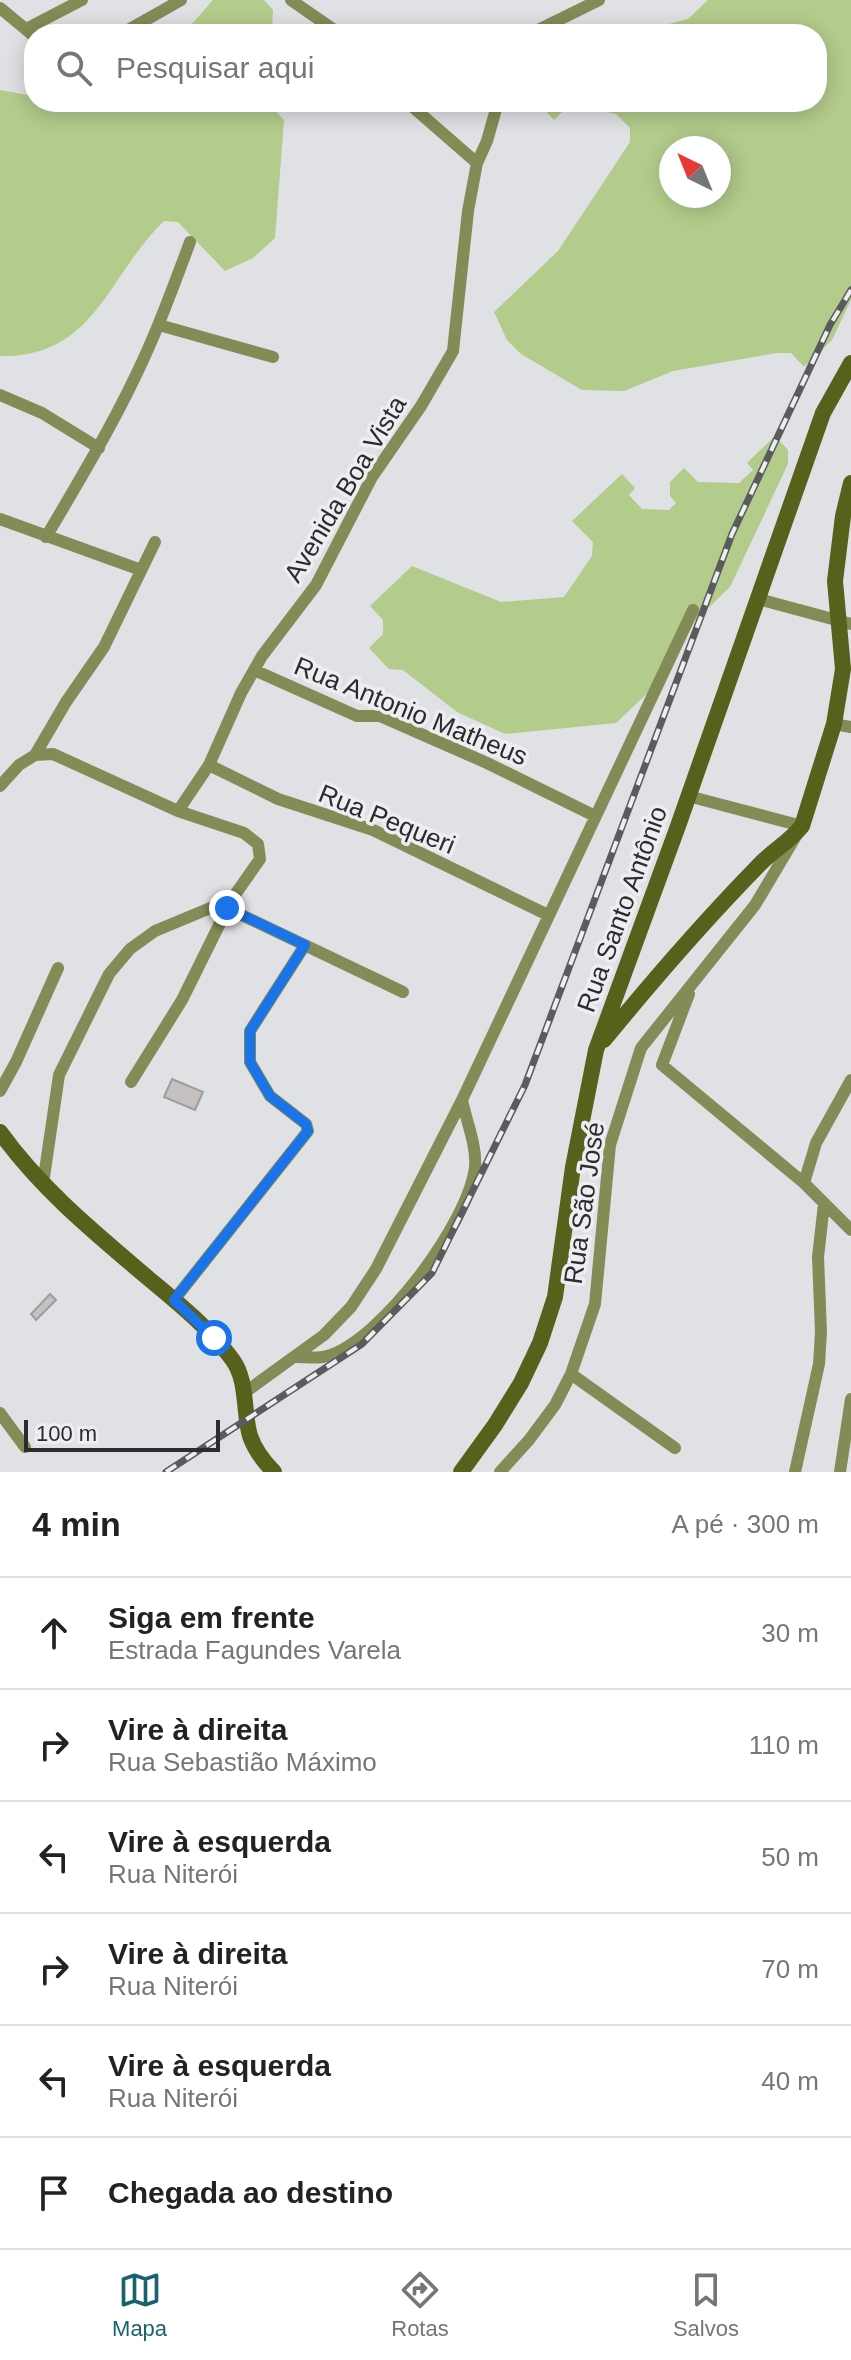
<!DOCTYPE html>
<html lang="pt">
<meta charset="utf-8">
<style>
:root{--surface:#fff;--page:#f6f6f6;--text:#222;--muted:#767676;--line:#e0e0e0;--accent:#18636f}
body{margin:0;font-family:Arial,sans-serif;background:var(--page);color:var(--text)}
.compass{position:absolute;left:659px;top:136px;width:72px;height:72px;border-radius:50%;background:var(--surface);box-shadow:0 4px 20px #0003;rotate:317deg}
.scale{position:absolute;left:24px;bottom:20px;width:196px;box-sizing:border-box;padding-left:8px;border:4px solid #2c2c2e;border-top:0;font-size:22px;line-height:28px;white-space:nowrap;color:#2c2c2e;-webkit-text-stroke:6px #edeef1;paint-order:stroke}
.stop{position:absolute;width:24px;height:24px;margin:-18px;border:6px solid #1a73e8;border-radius:50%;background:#fff}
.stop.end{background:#1a73e8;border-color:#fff;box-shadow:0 2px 8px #0008}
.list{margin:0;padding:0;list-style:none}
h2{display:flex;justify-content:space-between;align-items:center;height:104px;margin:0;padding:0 32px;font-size:34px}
h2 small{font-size:26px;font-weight:400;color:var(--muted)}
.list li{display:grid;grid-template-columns:52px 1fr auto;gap:24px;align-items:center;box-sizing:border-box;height:112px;padding:0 32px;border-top:2px solid var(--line)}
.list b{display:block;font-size:30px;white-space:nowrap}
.list p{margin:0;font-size:26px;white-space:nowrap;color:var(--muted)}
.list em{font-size:26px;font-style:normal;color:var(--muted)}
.icon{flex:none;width:44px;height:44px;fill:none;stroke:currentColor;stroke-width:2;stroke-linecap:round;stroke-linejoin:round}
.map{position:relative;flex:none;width:851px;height:1472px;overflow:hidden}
.search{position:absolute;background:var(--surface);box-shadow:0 4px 20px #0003;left:24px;right:24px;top:24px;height:88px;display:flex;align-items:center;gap:20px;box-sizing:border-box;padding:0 28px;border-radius:32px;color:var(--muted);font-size:30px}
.sheet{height:776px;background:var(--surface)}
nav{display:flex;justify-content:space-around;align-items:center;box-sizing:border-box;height:112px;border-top:2px solid var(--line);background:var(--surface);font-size:22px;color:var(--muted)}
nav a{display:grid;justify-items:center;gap:4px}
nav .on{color:var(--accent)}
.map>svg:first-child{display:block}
</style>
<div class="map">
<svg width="851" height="1472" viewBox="0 0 851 1472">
<rect width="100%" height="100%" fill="#e0e1e4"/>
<path fill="#b3cb8b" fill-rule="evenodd" d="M213 0H264L273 10 272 34H183Z
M708 0H851V300L832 340 804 367 791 353H777L673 371 624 391 582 390 521 354 507 340 494 312 558 251 630 142V128L616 114 582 106H568L554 120 537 102H817V34H630L688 19ZM671 148H719V196H671Z
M0 90 34 96V102H271V106L284 120 275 238 253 258 225 271 178 222 164 221C107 276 95 358 0 356Z
M775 436 788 450V464L730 587 674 641 652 689 616 723 505 734 457 712 403 670 389 669 369 648 383 634V620L370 606 412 566 501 602 564 597 592 556 593 542 572 521 622 474 635 488 629 495 642 509 669 510 676 503 670 496V482L684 468 698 482 739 483 753 470 747 463Z"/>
<path fill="#c5c1c0" stroke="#a09c9c" stroke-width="2" d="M172 1079 203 1092 195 1110 164 1097Z
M50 1294 56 1300 36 1320 31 1314Z"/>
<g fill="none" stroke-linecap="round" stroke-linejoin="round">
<path stroke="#838c56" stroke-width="12" d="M291 0 340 34
M0 8 34 36
M26 29 82 0
M121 34 181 0
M530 34 599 0
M407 102 477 163
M159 325 273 357
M0 395 42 413 99 448
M0 519 141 570
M46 537C87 468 129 398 159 323 170 296 180 269 190 242
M758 599 851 624
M254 670 357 716H380L487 763 595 816
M834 724 851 727
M35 755 53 754 178 811 244 833 258 844 260 859 232 899 182 1000 131 1082
M209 765 278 799 373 830 548 915
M0 786 19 765 35 755 66 702 104 647 155 542
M178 811 209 765 241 693 262 656 316 585 372 477 421 406 453 351 468 211 477 163 487 141 498 102
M227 908 403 992
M689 994 662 1065 804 1183
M851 1080 816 1143 804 1183 851 1230
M0 1091 16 1062 58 968
M43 1184 59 1075 109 974 130 949 155 931 232 899
M174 1300 308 1131 306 1124 270 1096 250 1062V1031L305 945
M296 1357C306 1357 318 1359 327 1356 381 1341 469 1222 475 1167 477 1146 466 1120 462 1100
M571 1374 675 1448
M244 1393 324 1335 351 1307 376 1269 462 1100 693 610
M0 1413 25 1447
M500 1472 529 1440 555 1405 571 1374 595 1304 610 1145 641 1048 755 905 802 826 688 796
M795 1472 819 1364 821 1332 818 1257 824 1204
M840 1472 851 1399"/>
<path stroke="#58611c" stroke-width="16" d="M604 1040C654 979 706 919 761 863 774 850 790 841 802 826L834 724 843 669 835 581 843 516 851 483
M0 1132C41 1189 95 1233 148 1278 178 1303 209 1328 232 1359 248 1380 243 1412 250 1436 255 1450 264 1462 274 1472
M461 1472 495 1425 521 1383 540 1343 555 1297 573 1167 596 1050 678 826 823 413 851 363"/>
<defs>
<path id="rail" d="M166 1472 362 1344 432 1273 525 1085 732 534 830 325 851 290"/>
</defs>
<use href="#rail" stroke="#5b5b5d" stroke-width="7"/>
<use href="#rail" stroke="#edeef1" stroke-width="4" stroke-dasharray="12" stroke-linecap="butt"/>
</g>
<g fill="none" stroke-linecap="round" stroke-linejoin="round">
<path stroke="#1a73e8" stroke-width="10" d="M214 1338 174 1300 308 1131 306 1124 270 1096 250 1062V1031L305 945 227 908"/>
</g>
<g text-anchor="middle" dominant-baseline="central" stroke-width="7" stroke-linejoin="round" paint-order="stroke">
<g font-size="26" fill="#2c2c2e" stroke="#edeef1">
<text transform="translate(345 489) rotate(-59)">Avenida Boa Vista</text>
<text transform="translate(411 711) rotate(22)">Rua Antonio Matheus</text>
<text transform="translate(387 819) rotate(22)">Rua Pequeri</text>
<text transform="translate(622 909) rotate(-70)">Rua Santo Antônio</text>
<text transform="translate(584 1203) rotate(-82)">Rua São José</text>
</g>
</g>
</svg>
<svg class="compass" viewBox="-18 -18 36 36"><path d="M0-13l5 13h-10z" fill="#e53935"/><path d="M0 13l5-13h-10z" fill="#767676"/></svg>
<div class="scale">100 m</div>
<div class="stop" style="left:214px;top:1338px"></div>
<div class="stop end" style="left:227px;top:908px"></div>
<div class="search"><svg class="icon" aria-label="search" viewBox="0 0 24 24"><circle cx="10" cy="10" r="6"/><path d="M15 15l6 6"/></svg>Pesquisar aqui</div>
</div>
<section class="sheet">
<h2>4 min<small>A pé · 300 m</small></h2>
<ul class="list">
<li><svg class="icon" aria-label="ahead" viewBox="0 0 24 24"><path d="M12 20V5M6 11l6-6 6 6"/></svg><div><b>Siga em frente</b><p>Estrada Fagundes Varela</p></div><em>30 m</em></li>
<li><svg class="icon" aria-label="right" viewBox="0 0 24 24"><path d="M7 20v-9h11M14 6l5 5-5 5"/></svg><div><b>Vire à direita</b><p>Rua Sebastião Máximo</p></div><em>110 m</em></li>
<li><svg class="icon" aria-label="left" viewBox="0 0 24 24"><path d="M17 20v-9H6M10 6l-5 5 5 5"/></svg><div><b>Vire à esquerda</b><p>Rua Niterói</p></div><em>50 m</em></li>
<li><svg class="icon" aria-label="right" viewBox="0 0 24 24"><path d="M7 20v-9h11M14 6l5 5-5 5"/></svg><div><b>Vire à direita</b><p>Rua Niterói</p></div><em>70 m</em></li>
<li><svg class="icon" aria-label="left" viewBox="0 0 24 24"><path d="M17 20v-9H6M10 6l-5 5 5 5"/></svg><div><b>Vire à esquerda</b><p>Rua Niterói</p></div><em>40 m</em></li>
<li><svg class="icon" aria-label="arrive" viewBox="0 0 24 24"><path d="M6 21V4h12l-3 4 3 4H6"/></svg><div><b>Chegada ao destino</b></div></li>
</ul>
</section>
<nav>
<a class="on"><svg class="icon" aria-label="map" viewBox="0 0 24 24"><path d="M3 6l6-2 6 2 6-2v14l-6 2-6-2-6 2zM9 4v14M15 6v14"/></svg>Mapa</a>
<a><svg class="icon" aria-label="directions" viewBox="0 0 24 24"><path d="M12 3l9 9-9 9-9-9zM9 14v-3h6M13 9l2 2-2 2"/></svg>Rotas</a>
<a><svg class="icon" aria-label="saved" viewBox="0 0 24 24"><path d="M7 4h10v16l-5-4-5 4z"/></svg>Salvos</a>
</nav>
